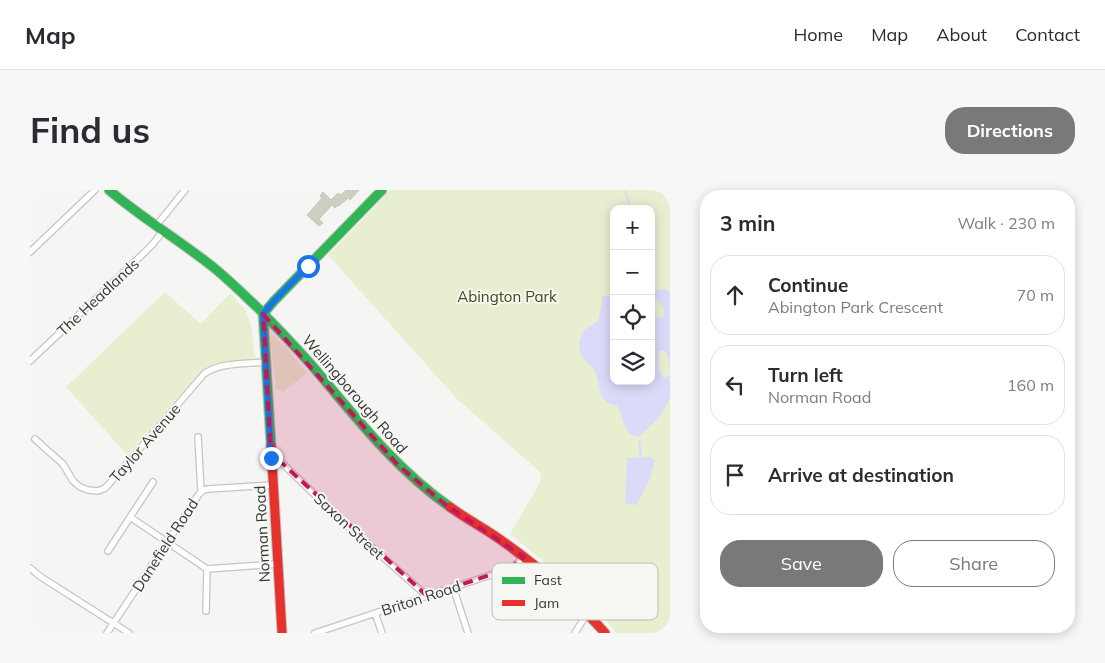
<!DOCTYPE html>
<meta charset="utf-8">
<style>
:root{--surface:#fff;--page:#f7f7f7;--text:#2b2b33;--muted:#7c7c81;--line:#e1e1e2;--accent:#797978}
body{margin:0;font-family:Mulish,sans-serif;background:var(--page);color:var(--text)}
.controls{position:absolute;right:15px;top:15px;display:grid;overflow:hidden;border-radius:10px;box-shadow:0 2px 12px #0003}
.controls button{width:45px;height:45px;display:grid;place-items:center;padding:0;border:0;border-bottom:1px solid var(--line);background:var(--surface);color:var(--text);font:25px sans-serif}
.stop{position:absolute;width:15px;height:15px;margin:-11px;border:4px solid #1a73e8;border-radius:50%;background:#fff}
.stop.end{background:#1a73e8;border-color:#fff;box-shadow:0 1px 5px #0008}
.list{margin:0;padding:0;list-style:none}
h2{display:flex;justify-content:space-between;align-items:center;height:65px;margin:0;padding:0 20px;font-size:21px}
h2 small{font-size:16px;font-weight:400;color:var(--muted)}
.list li{display:grid;grid-template-columns:32px 1fr auto;gap:15px;align-items:center;box-sizing:border-box;height:80px;margin:0 10px 10px;padding:0 10px;border:1px solid var(--line);border-radius:20px}
.list b{display:block;font-size:19px;white-space:nowrap}
.list p{margin:0;font-size:16px;white-space:nowrap;color:var(--muted)}
.list em{font-size:16px;font-style:normal;color:var(--muted)}
.actions{display:flex;gap:10px;padding:15px 20px}
.actions a{flex:1;padding:11px 0;border:1px solid var(--accent);border-radius:20px;text-align:center;font-size:18px;color:var(--accent)}
.actions .main{background:var(--accent);color:#fff}
.icon{flex:none;width:28px;height:28px;fill:none;stroke:currentColor;stroke-width:2;stroke-linecap:round;stroke-linejoin:round}
.map{position:relative;flex:none;width:640px;height:443px;overflow:hidden;border-radius:20px}
header{display:flex;align-items:center;gap:30px;box-sizing:border-box;height:70px;padding:0 25px;background:var(--surface);border-bottom:1px solid var(--line)}
header strong{font-size:24px}
nav{display:flex;gap:28px;margin-inline-start:auto;font-size:18px}
.intro{display:flex;align-items:center;justify-content:space-between;box-sizing:border-box;height:120px;padding:0 30px}
h1{margin:0;font-size:35px}
.button{padding:12px 22px;border-radius:20px;background:var(--accent);color:#fff;font-size:18px;font-weight:700}
main{display:flex;gap:30px;padding:0 30px}
aside{flex:1;background:var(--surface);border-radius:20px;box-shadow:0 2px 12px #0003}
.map>svg:first-child{display:block}
</style>
<header>
<strong>Map</strong>
<nav><a>Home</a><a>Map</a><a>About</a><a>Contact</a></nav>
</header>
<div class="intro"><h1>Find us</h1><a class="button">Directions</a></div>
<main>
<div class="map">
<svg width="640" height="443" viewBox="0 0 640 443">
<rect width="100%" height="100%" fill="#f5f6f4"/>
<path fill="#e8eed0" fill-rule="evenodd" d="M359 0H640V443H586L569 421 523 379 480 344 506 300 511 289 510 282 427 209 298 65 338 24ZM584 19H621V191H584Z
M135 102 171 134 200 103 216 121 221 135 225 168 191 174 176 179 165 188 97 265 36 197Z
M243 145 260 162 277 183 253 202 246 199 240 146Z"/>
<path fill="#dbdaf8" fill-rule="evenodd" d="M635 99 640 103V208L629 228 609 247 601 245 598 242 593 232 590 220 587 216 578 213 572 207 566 183 550 163 549 153 553 141 568 131 573 106H584V191H621V118L622 123 626 128 633 127 635 122 628 110 623 111 621 117V101ZM632 160C640 163 639 175 640 184L635 188C627 182 629 172 629 162Z
M621 267 625 270 620 289 607 315 595 313 597 268Z"/>
<g fill="none" stroke-linecap="round" stroke-linejoin="round">
<path stroke="#dbdaf8" stroke-width="2" d="M594 0 598 10 600 19
M609 251 611 267"/>
</g>
<path fill="#cdd0c0" stroke="#c4c4c2" d="M316 0H329L320 10 318 8 309 16 308 15 305 18 302 15 289 29 293 33 289 36 277 25 292 8 290 6 293 2 301 10 308 3 311 5Z"/>
<g fill="none" stroke-linecap="round" stroke-linejoin="round">
<defs>
<path id="street" d="M126 36 155 0
M0 62 65 0
M0 171 115 62 123 54 133 41
M168 247 171 302
M5 249 17 260 33 274 43 291 50 297 58 300 68 301 75 298 79 294 174 184C191 172 215 174 235 172
M241 268 248 270 253 274 312 331 397 406
M100 327 177 379 247 374
M78 361 123 292
M0 378 11 387 99 443
M423 397 438 443
M176 421 177 379
M345 423 352 443
M77 443 169 304 174 300 178 299 243 295
M285 443 470 382 484 376 494 367
M545 443 553 430 558 425"/>
<path id="fast" d="M79 0C112 28 149 50 183 77 199 90 213 104 228 118 247 138 267 158 285 179 327 229 367 280 420 317
M241 255 233 124 244 111 352 0"/>
<path id="jam" d="M241 255 252 443
M420 317C438 330 458 340 475 353 512 379 545 409 575 443"/>
</defs>
<use href="#street" stroke="#c4c4c2" stroke-width="8"/>
<use href="#fast" stroke="#c4c4c2" stroke-width="11"/>
<use href="#jam" stroke="#c4c4c2" stroke-width="11"/>
<use href="#street" stroke="#fefefd" stroke-width="5.5"/>
<use href="#fast" stroke="#30b455" stroke-width="9"/>
<use href="#jam" stroke="#e5322d" stroke-width="9"/>
</g>
<g fill="none" stroke-linecap="round" stroke-linejoin="round">
<path stroke="#1a73e8" stroke-width="6" d="M241 268 233 124 244 111 278 76"/>
</g>
<path fill="#c2185b" fill-opacity="0.2" stroke="#c2185b" stroke-width="4" stroke-dasharray="10 6" stroke-linejoin="round" d="M233 124 368 275 416 315 494 367 478 379 397 406 253 274 241 268Z"/>
<g text-anchor="middle" dominant-baseline="central" stroke-width="4" stroke-linejoin="round" paint-order="stroke">
<g font-size="15" fill="#434a10" stroke="#f6f7f3">
<text x="477" y="106">Abington Park</text>
</g>
<g font-size="15" fill="#363635" stroke="#f6f7f3">
<text transform="translate(68 107) rotate(-43)">The Headlands</text>
<text transform="translate(325 204) rotate(49)">Wellingborough Road</text>
<text transform="translate(115 253) rotate(-49)">Taylor Avenue</text>
<text transform="translate(319 336) rotate(43)">Saxon Street</text>
<text transform="translate(232 344) rotate(-93)">Norman Road</text>
<text transform="translate(135 355) rotate(-57)">Danefield Road</text>
<text transform="translate(391 408) rotate(-18)">Briton Road</text>
</g>
</g>
<rect x="462" y="373" width="166" height="57" rx="8" fill="#f6f7f3" stroke="#bcbdba" stroke-width="1"/>
<rect x="472" y="387" width="23" height="7" fill="#30b455"/>
<rect x="472" y="410" width="23" height="6" fill="#e5322d"/>
<g font-size="14" fill="#363635">
<text x="504" y="395">Fast</text>
<text x="504" y="418">Jam</text>
</g>
</svg>
<div class="controls">
<button>+</button>
<button>−</button>
<button><svg class="icon" aria-label="locate" viewBox="0 0 24 24"><circle cx="12" cy="12" r="6"/><path d="M12 2v4M12 18v4M2 12h4M18 12h4"/></svg></button>
<button><svg class="icon" aria-label="layers" viewBox="0 0 24 24"><path d="M12 4l9 5-9 5-9-5zM3 14l9 5 9-5"/></svg></button>
</div>
<div class="stop" style="left:278px;top:76px"></div>
<div class="stop end" style="left:241px;top:268px"></div>
</div>
<aside>
<h2>3 min<small>Walk · 230 m</small></h2>
<ul class="list">
<li><svg class="icon" aria-label="ahead" viewBox="0 0 24 24"><path d="M12 20V5M6 11l6-6 6 6"/></svg><div><b>Continue</b><p>Abington Park Crescent</p></div><em>70 m</em></li>
<li><svg class="icon" aria-label="left" viewBox="0 0 24 24"><path d="M17 20v-9H6M10 6l-5 5 5 5"/></svg><div><b>Turn left</b><p>Norman Road</p></div><em>160 m</em></li>
<li><svg class="icon" aria-label="arrive" viewBox="0 0 24 24"><path d="M6 21V4h12l-3 4 3 4H6"/></svg><div><b>Arrive at destination</b></div></li>
</ul>
<div class="actions"><a class="main">Save</a><a>Share</a></div>
</aside>
</main>
